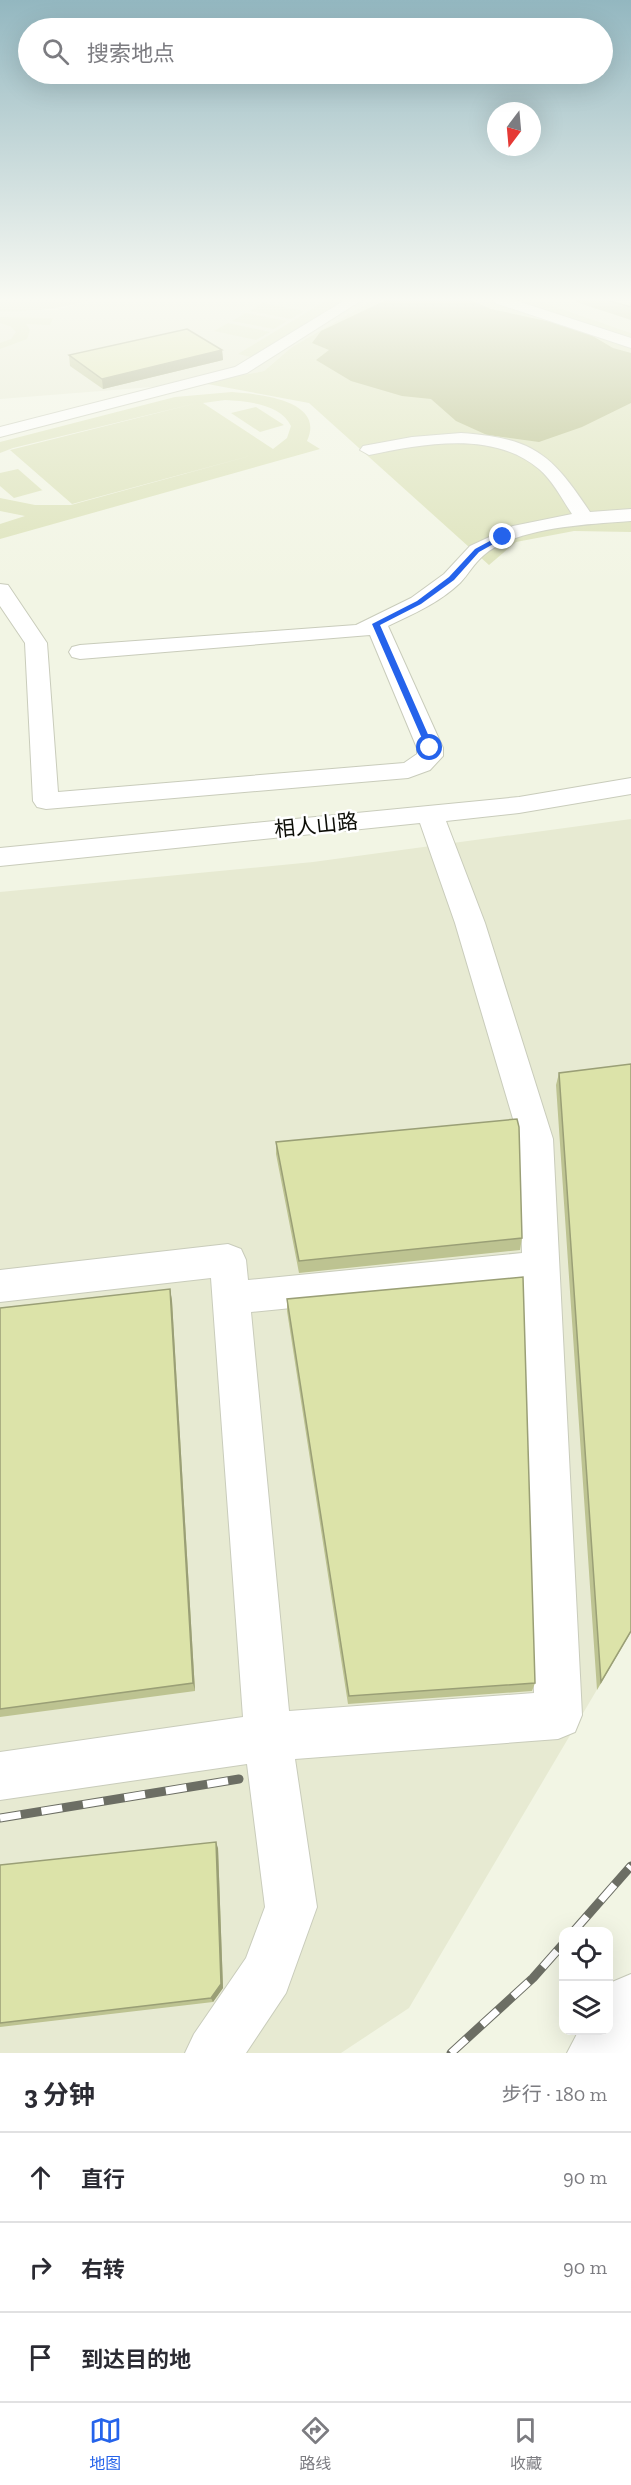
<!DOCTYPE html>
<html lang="zh">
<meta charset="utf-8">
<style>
:root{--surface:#fff;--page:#f7f7f7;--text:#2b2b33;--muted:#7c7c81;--line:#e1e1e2;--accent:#2563eb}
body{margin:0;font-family:"Zilla Slab","Noto Sans SC",serif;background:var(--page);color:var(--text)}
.controls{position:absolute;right:18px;bottom:18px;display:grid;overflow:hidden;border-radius:12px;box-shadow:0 6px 24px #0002}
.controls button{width:54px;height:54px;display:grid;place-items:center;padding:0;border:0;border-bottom:2px solid var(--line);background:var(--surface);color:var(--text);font:30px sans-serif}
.compass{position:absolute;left:487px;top:102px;width:54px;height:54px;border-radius:50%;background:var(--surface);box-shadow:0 6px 24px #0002;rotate:196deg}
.stop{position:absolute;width:18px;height:18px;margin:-14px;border:4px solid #2563eb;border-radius:50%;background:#fff}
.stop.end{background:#2563eb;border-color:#fff;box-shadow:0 2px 6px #0008}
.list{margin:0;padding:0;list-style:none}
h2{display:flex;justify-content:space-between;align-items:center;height:78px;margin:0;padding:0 24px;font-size:26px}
h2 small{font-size:20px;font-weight:400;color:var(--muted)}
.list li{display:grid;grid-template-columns:39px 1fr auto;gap:18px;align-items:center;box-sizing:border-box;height:90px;padding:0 24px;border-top:2px solid var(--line)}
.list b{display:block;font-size:22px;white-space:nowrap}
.list em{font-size:20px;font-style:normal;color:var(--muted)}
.icon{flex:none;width:33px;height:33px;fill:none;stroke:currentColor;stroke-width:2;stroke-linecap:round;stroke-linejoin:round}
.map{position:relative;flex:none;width:631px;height:2053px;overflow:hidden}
.search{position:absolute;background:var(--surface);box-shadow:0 6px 24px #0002;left:18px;right:18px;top:18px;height:66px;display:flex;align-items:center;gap:15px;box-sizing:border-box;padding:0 21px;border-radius:33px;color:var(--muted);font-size:22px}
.sheet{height:348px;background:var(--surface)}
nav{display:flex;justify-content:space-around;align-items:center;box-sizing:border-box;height:84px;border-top:2px solid var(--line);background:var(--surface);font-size:16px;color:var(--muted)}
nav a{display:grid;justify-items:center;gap:3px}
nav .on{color:var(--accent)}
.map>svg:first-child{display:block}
</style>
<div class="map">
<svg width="631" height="2053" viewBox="0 0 631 2053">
<rect width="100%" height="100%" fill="#f2f5e4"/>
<path fill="#e7ead2" d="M91 300H373L292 347 264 371 202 383 0 399V311L57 310Z
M536 300H631V333Z
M631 819V1632L409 2008 341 2053H0V892L313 862Z"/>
<path fill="#dde3bb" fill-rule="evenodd" d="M0 300H91C60 309 32 312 0 311Z
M327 300H344L251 357 238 354Z
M373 300H536L631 333V532L574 531 516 542 489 565 309 403 202 383 264 371 292 347Z
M263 303 304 311 291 319 250 311Z
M246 313 287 321 274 329 232 321Z
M0 317 53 318 50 325 26 324 30 330 27 339 0 349V343L11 339 16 332 10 326 0 323Z
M228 323 270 332 256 340 214 331Z
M232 392C259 394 326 400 307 441L320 449 0 539V524L25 516 0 511V498L35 505H71L268 451 72 504 10 450 197 403 13 448 0 453V442L175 397ZM225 400C246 401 281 404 291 426L287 438 273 449 203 403Z
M256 407 284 425 260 432 231 413Z
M18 469 42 490H43L14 498 0 486V473Z"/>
<path fill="#b5bc84" d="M386 300H470L491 309 579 328 613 348 631 353V403L582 427 539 442 487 435 456 421 431 399 402 396 351 381 316 360 329 350 312 343 321 331Z"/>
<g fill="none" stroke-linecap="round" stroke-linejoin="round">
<defs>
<path id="minor" d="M345 300H362L247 373 0 437V427L235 367Z
M493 300H514L631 338V348L495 303Z
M461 433C533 438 551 453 590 512L631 509V521C590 524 516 527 484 555 474 563 468 575 460 583 439 603 413 614 388 626L443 748V756L430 770 408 778 46 809 37 807 33 801 25 643 0 606V584L8 585 47 643 58 792 404 763 417 754V748L370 635 80 659 72 657 69 652 72 647 80 645 356 625 411 598 444 574 470 546 513 526 572 514C562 499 553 481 539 469 493 430 423 444 369 455L360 450 363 446 412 437Z
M631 778V794L519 813 446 821 485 923 553 1139 582 1715 575 1732 558 1739 295 1759 317 1907 286 1993 246 2053H185L194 2034 246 1958 265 1907 247 1764 0 1800V1752L243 1717 211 1278 0 1302V1270L228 1244 241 1249 246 1260 248 1280 522 1253 519 1139 455 923 420 823 0 866V848L519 797ZM523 1285 534 1693 289 1711 251 1312Z
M631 1974V2053H567L579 2030H608V1988L612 1982Z"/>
</defs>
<use href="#minor" stroke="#c9ccbb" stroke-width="2"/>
<use href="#minor" fill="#fff" fill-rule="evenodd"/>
<defs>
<path id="rail" d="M0 1818 239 1779
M573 1932 631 1866
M451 2053 533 1978 564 1943"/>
</defs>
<use href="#rail" stroke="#6c6e64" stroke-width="9"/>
<use href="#rail" stroke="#fff" stroke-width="7" stroke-dasharray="21" stroke-linecap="butt"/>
</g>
<path fill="#bdc391" d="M576 300H631V320L576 302Z
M222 350 223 360 103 389 70 366 69 355Z
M559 1073 631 1632 597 1690 556 1085Z
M276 1142 522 1238 520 1250 299 1273 276 1154Z
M170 1289 172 1301 195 1691 0 1717V1308Z
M287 1299 535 1683 532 1691 348 1704 287 1311Z
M218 1848 223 1988 213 2002 0 2027V1865Z"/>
<path fill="#9a9f76" d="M222 350 223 360 103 389 102 379Z
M170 1289 172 1301 195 1691 193 1683Z
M216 1842 218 1848 223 1988 213 2002 211 1998Z"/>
<path fill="#dce3a9" stroke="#9a9f76" stroke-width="1.5" d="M607 300H631V307Z
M187 329 222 350 102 379 69 355Z
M631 1064V1631L601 1682 559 1073Z
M517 1119 519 1127 522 1238 299 1261 276 1142Z
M523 1277 535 1683 349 1696 287 1299Z
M170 1289 193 1683 0 1709V1308Z
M216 1842 221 1984 211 1998 0 2023V1865Z"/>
<linearGradient id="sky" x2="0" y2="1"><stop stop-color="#93b7c0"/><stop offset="0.51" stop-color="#f9faf3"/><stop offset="1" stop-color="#f9faf3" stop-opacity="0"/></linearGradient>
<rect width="631" height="587" fill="url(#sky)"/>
<path fill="#2563eb" d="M501 535 506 537 479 552 454 580 421 604 380 625 434 748 427 750 372 624 417 601 449 577 475 549Z"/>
<g text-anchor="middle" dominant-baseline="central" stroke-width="5" stroke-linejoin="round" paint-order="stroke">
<g font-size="21" fill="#0c0d07" stroke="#fff">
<text transform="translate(316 825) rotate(-6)">相人山路</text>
</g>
</g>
</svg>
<div class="controls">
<button><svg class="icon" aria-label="locate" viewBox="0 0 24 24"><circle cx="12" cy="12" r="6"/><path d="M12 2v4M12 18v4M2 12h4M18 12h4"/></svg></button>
<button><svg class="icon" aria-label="layers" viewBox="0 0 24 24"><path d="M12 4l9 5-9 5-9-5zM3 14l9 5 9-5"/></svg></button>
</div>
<svg class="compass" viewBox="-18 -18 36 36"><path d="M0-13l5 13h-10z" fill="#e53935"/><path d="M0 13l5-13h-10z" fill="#7c7c81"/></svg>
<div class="stop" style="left:430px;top:748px"></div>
<div class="stop end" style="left:503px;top:537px"></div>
<div class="search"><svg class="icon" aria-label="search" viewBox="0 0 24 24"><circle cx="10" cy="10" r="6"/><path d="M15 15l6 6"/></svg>搜索地点</div>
</div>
<section class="sheet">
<h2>3 分钟<small>步行 · 180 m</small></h2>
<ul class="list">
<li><svg class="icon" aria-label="ahead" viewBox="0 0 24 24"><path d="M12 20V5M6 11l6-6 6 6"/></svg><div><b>直行</b></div><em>90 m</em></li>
<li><svg class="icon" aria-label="right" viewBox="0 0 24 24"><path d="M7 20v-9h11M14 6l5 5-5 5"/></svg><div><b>右转</b></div><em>90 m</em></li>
<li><svg class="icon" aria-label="arrive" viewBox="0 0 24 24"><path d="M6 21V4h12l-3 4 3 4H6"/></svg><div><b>到达目的地</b></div></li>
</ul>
</section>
<nav>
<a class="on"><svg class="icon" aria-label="map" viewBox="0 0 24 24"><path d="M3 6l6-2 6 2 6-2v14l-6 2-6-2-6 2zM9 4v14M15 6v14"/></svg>地图</a>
<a><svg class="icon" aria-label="directions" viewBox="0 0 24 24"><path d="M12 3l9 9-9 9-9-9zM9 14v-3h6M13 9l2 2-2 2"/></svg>路线</a>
<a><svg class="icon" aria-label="saved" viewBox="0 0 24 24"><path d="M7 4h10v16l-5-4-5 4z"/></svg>收藏</a>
</nav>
